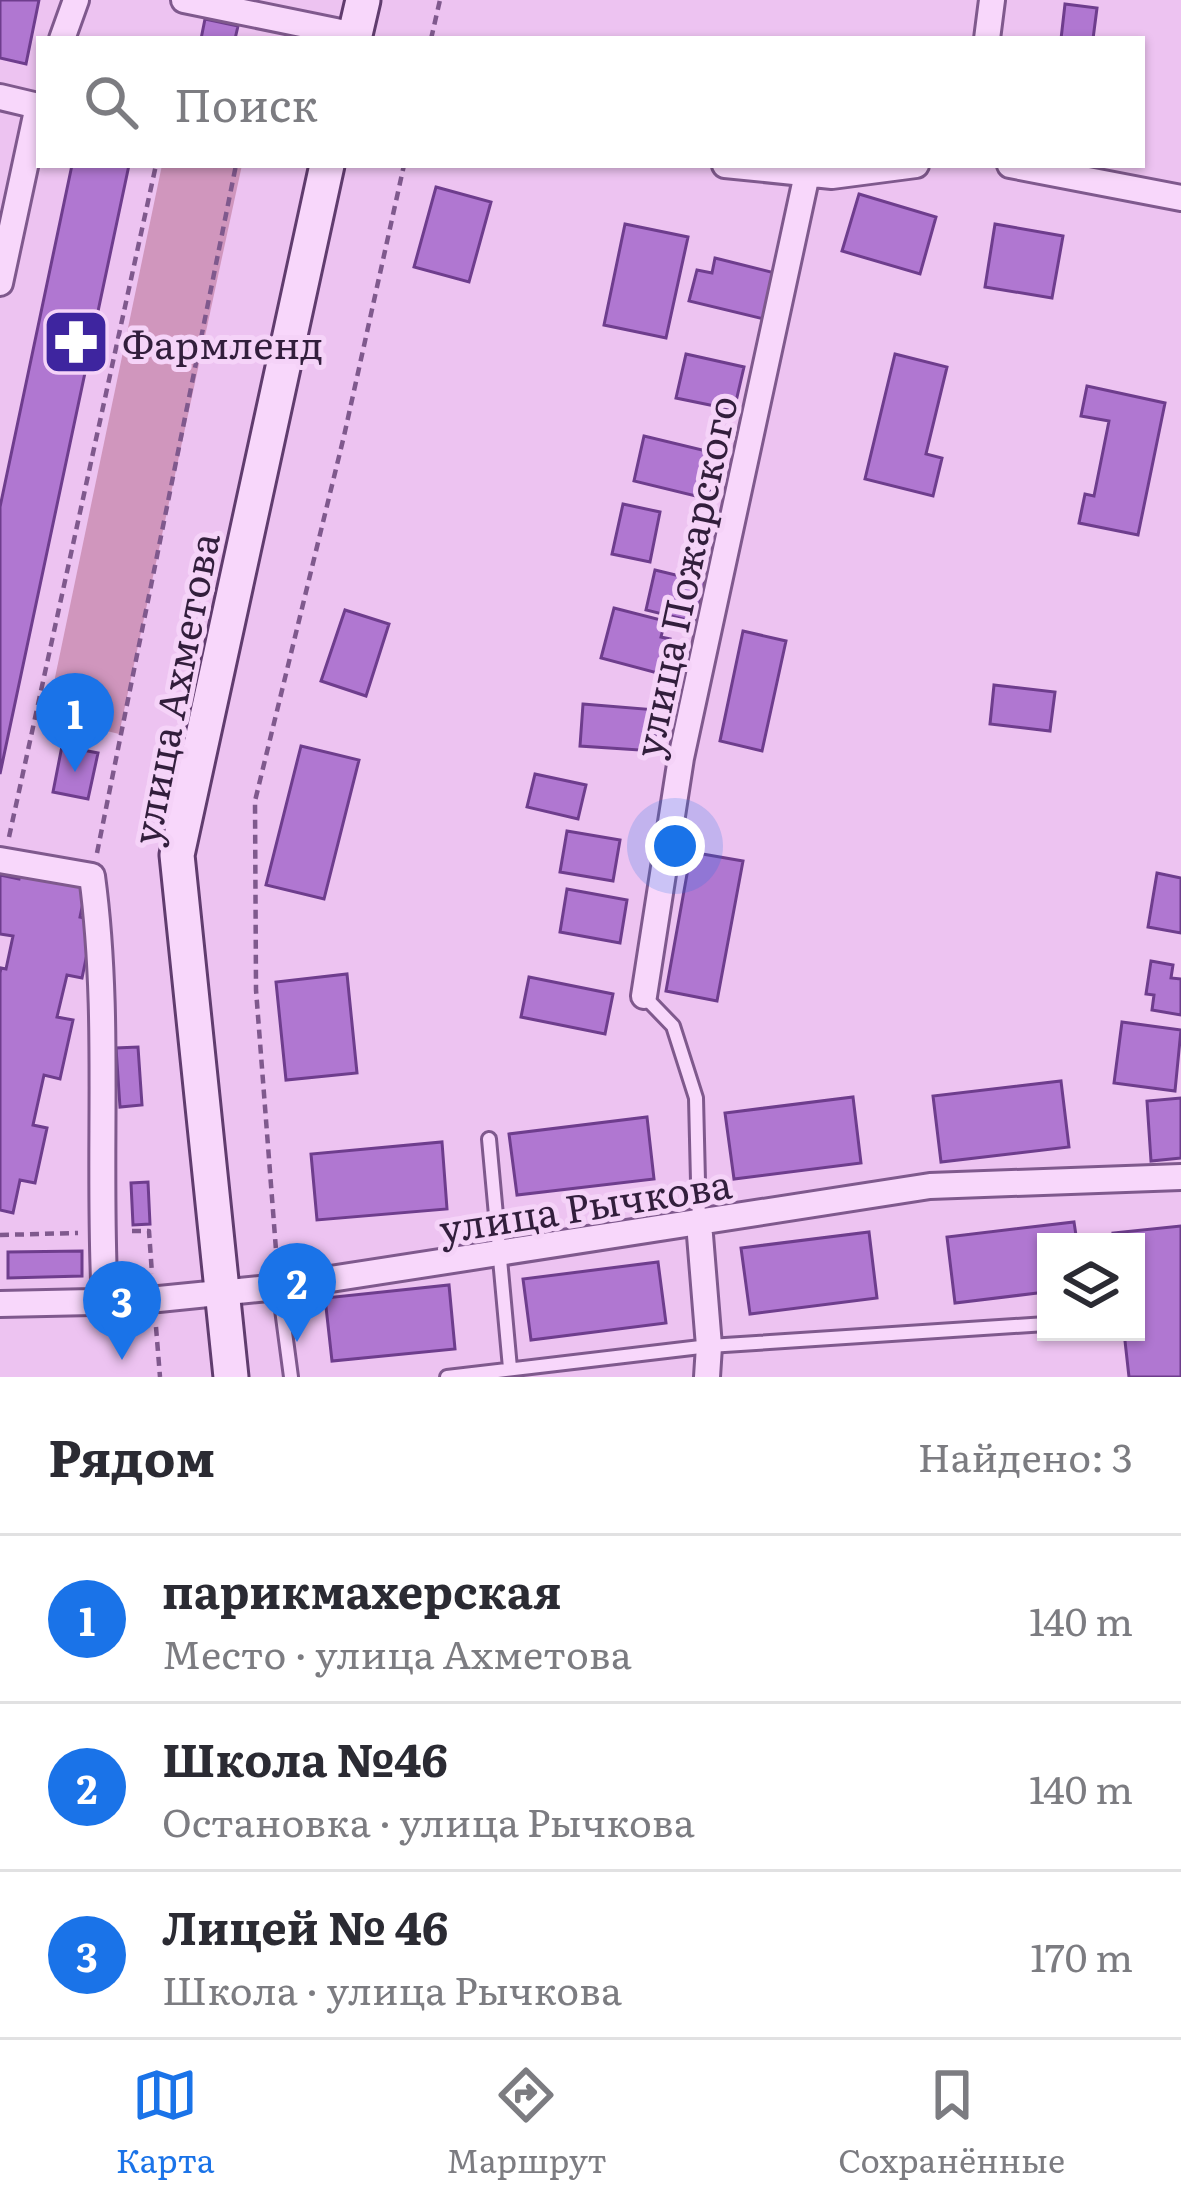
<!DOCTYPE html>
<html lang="ru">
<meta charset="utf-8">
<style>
:root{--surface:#fff;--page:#f7f7f7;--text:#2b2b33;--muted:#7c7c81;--line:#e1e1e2;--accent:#1a73e8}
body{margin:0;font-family:Literata,serif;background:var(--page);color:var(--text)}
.controls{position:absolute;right:36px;bottom:36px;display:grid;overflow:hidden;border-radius:0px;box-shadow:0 3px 9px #0004}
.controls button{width:108px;height:108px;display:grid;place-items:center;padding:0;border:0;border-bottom:3px solid var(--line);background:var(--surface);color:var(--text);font:60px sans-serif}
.you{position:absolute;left:675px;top:846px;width:42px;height:42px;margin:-30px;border:9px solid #fff;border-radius:50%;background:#1a73e8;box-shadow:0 0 0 18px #1a73e833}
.badge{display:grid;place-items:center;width:78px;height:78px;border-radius:50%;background:var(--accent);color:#fff;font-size:39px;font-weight:700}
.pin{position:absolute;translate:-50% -99px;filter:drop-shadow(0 3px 6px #0008)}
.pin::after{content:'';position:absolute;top:63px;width:42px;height:36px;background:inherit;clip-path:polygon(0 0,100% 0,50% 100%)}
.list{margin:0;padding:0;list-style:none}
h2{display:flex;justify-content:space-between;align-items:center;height:156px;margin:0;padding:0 48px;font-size:51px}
h2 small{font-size:39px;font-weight:400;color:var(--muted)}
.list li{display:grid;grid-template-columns:78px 1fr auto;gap:36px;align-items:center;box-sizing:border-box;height:168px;padding:0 48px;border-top:3px solid var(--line)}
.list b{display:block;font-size:45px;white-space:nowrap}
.list p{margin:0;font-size:39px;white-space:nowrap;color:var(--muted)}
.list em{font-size:39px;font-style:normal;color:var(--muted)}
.icon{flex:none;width:66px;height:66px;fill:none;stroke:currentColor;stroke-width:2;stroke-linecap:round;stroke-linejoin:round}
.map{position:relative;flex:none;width:1181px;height:1377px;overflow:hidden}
.search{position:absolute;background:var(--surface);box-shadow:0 3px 9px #0004;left:36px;right:36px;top:36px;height:132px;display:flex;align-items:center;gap:30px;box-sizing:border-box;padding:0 42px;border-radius:0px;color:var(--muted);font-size:45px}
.sheet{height:660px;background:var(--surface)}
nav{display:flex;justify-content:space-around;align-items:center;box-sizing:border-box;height:168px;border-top:3px solid var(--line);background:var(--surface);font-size:33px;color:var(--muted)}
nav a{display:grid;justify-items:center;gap:6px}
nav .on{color:var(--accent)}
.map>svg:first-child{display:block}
</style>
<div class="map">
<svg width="1181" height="1377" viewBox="0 0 1181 1377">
<rect width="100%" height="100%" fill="#edc3f1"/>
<path fill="#d096bd" d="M162 165H242L119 734 47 716Z"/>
<path fill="#b077d1" stroke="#6e3d8d" stroke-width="3" d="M0 0H39L26 64 0 58Z
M1065 4 1097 8 1093 39H1061Z
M205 19 238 26 235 39H201Z
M72 165H129L0 774V507Z
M436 187 491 202 469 282 414 267Z
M859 194 936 217 920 274 842 251Z
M625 224 688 237 666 338 604 325Z
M995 224 1063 236 1052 298 985 287Z
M715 258 775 273 764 319 689 301 697 270 712 273Z
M686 354 744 367 734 410 676 398Z
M895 354 947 367 926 454 942 458 933 496 865 479Z
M1087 386 1165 403 1138 535 1079 523 1085 494 1094 496 1109 421 1081 416Z
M644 436 719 454 708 499 634 481Z
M623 504 660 512 650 562 612 554Z
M655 570 705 582 695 622 646 610Z
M614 608 665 621 661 637 670 639 661 674 601 658Z
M345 610 389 624 366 696 321 681Z
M743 631 786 641 762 751 720 741Z
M994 685 1055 692 1050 731 990 724Z
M583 704 657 710 654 751 580 746Z
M62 746 98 753 88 799 53 792Z
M301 746 359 760 324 899 266 885Z
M535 774 586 785 578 819 527 807Z
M567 831 620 840 613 881 560 872Z
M691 852 743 861 717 1001 666 991Z
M21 869 87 884 80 917 94 920 82 978 67 975 57 1017 73 1020 60 1079 44 1075 33 1125 47 1128 35 1183 20 1180 13 1213 0 1210V973L1 968 6 969 13 936 0 934V875L19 879Z
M1157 873 1181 878V933L1148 927Z
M567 889 627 900 620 943 560 932Z
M1151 961 1173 965 1171 978 1181 979V1015L1152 1010 1154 995 1146 994Z
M347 974 357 1073 286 1080 276 982Z
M529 977 613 994 605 1034 521 1017Z
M1122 1022 1181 1030 1175 1091 1114 1083Z
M138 1047 142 1105 120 1107 116 1048Z
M1061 1081 1069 1147 941 1162 933 1096Z
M853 1097 861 1163 734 1179 725 1113Z
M1181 1098V1158L1151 1161 1147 1101Z
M647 1117 654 1179 517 1195 509 1134Z
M442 1142 447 1209 317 1220 311 1154Z
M148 1182 150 1224 133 1225 131 1183Z
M1074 1222 1077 1242H1046V1292L955 1303 947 1237Z
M1181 1226V1377H1129L1124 1332H1136V1242H1114L1113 1233Z
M869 1232 877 1298 750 1314 741 1248Z
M82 1251V1276L8 1278V1252Z
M658 1262 666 1323 531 1340 523 1279Z
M449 1285 455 1349 332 1361 325 1298Z"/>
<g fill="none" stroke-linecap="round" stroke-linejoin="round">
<defs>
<path id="lane" d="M644 996 673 1026 696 1098 699 1223
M489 1139 510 1368
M279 1287 291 1377
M447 1377 709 1346 1046 1324"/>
<path id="street" d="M184 0 355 35
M62 39 76 0
M987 39 992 0
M0 97 38 106 0 283
M725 165 832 176 916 165
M1010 165 1181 198
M0 860 92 876C111 1016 97 1160 105 1302
M644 996 681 758 807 174
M699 1223 709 1346 707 1377
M0 1304 139 1301 279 1287 930 1186 1181 1177"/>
<path id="secondary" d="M354 39 363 0
M231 1377 177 855 327 165"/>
</defs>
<use href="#lane" stroke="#7f598d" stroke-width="18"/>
<use href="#street" stroke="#7f598d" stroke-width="30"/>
<use href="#secondary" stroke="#603c6e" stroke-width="39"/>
<path stroke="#7f598d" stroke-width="4.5" stroke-dasharray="9 6" stroke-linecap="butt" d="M431 39 440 0
M9 837 156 165
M97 853 236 165
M132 1231H149L152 1274
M0 1235 78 1233
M277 1263 256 990 255 801 344 436 404 165
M156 1327 160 1377"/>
<use href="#lane" stroke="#f8d7fb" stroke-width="12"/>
<use href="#street" stroke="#f8d7fb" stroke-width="24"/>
<use href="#secondary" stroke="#f8d7fb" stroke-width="33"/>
</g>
<defs>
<symbol id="pharmacy-square" viewBox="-11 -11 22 22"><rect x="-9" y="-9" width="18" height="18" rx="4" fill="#3e259f" stroke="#f5d3f8"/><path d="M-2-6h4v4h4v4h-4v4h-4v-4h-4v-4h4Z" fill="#fff"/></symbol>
</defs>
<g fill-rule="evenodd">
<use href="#pharmacy-square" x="38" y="304" width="76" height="76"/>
</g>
<g text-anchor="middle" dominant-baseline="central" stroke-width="10" stroke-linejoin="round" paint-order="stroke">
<g font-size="39" fill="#321e3c" stroke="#f5d3f8" text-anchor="start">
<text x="122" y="342">Фармленд</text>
</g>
<g font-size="39" fill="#321e3c" stroke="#f5d3f8">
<text transform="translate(683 576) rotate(-78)">улица Пожарского</text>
<text transform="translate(173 688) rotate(-79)">улица Ахметова</text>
<text transform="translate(585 1204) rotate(-9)">улица Рычкова</text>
</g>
</g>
</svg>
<div class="controls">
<button><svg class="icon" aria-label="layers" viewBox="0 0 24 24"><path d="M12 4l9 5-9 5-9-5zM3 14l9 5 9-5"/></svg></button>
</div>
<div class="you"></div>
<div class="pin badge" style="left:75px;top:772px">1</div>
<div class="pin badge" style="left:297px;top:1342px">2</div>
<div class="pin badge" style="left:122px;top:1360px">3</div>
<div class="search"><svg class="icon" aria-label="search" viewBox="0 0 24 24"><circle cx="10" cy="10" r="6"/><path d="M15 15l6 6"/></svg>Поиск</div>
</div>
<section class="sheet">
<h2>Рядом<small>Найдено: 3</small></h2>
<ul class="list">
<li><span class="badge">1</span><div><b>парикмахерская</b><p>Место · улица Ахметова</p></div><em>140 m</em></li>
<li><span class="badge">2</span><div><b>Школа №46</b><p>Остановка · улица Рычкова</p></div><em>140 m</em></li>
<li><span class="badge">3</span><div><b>Лицей № 46</b><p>Школа · улица Рычкова</p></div><em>170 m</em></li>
</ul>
</section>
<nav>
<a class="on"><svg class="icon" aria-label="map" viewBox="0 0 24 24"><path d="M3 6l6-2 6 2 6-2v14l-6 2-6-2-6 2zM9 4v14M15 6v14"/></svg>Карта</a>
<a><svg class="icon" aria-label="directions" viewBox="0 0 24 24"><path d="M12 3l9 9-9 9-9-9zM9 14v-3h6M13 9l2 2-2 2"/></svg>Маршрут</a>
<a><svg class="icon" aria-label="saved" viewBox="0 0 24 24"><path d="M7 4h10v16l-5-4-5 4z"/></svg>Сохранённые</a>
</nav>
